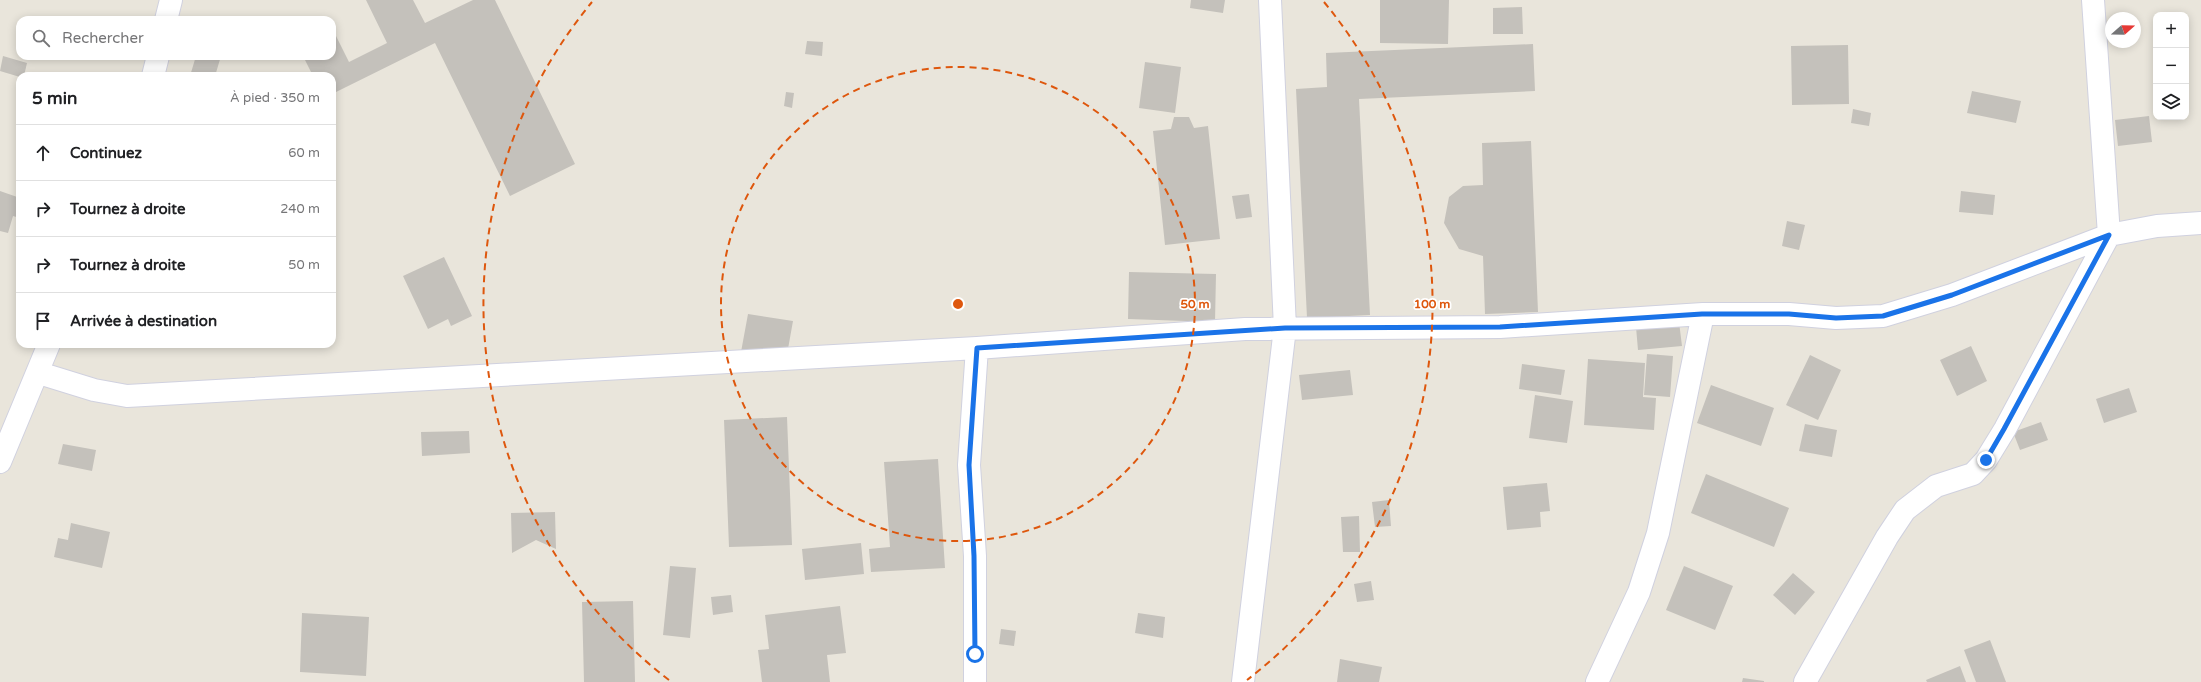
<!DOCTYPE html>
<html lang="fr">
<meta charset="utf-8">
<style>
:root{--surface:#fff;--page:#f6f6f6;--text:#202124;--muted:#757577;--line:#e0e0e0}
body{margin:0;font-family:"Varela Round",sans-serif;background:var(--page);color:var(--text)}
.controls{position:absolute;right:12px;top:12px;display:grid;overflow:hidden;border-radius:8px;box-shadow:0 2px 10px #0003}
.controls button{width:36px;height:36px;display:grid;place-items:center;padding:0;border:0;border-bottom:1px solid var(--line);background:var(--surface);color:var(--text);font:20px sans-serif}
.compass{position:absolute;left:2105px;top:12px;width:36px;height:36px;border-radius:50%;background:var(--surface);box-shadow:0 2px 10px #0003;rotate:70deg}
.stop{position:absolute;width:12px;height:12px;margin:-9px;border:3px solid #1a73e8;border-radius:50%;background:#fff}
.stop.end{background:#1a73e8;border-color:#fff;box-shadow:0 1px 4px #0008}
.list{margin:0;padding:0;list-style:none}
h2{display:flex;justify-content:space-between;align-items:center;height:52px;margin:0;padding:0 16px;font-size:17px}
h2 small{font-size:13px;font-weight:400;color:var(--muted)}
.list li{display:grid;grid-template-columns:26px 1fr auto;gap:12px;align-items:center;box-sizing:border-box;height:56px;padding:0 16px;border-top:1px solid var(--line)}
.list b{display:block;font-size:15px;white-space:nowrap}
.list em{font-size:13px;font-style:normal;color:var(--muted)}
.icon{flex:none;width:22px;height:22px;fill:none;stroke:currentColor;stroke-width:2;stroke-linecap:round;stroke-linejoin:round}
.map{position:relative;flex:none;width:2201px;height:682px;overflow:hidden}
.search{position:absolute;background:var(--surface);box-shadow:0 2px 10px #0003;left:16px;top:16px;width:320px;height:44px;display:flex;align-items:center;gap:10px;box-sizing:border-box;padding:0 14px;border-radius:12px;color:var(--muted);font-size:15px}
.panel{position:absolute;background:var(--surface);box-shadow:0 2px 10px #0003;left:16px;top:72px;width:320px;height:276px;border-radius:12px}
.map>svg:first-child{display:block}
</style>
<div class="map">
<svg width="2201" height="682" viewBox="0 0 2201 682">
<rect width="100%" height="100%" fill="#e9e5db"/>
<path fill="#c4c1bb" d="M366 0H413L425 23 473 0H495L575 164 510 196 435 43 332 94V76H313L303 56H332V28L349 62 387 43Z
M1191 0H1225L1223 13 1190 8Z
M1380 0H1449L1448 44 1380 43Z
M1522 7 1523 34H1493V8Z
M807 41 823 42 822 56 805 54Z
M1533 44 1535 91 1359 99 1370 315 1307 318 1296 89 1327 87 1326 53Z
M1848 45 1849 104 1792 105 1791 46Z
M3 56 27 63 24 76 20 77 0 71Z
M196 56H221L215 76H190Z
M1145 62 1181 67 1175 113 1139 108Z
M1972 91 2021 101 2016 123 1967 113Z
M786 92 794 93 792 108 784 106Z
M1853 109 1871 113 1869 126 1851 123Z
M2149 116 2152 142 2118 146 2115 120Z
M1174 117H1189L1194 128 1208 126 1220 239 1165 245 1153 131 1171 129Z
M1531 141 1538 312 1485 314 1483 256 1459 249 1444 223 1449 197 1463 186 1483 185 1482 143Z
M0 191 20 198V218L13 216 8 233 0 231Z
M1961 191 1995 195 1993 215 1959 212Z
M1249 194 1252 217 1236 219 1232 196Z
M1787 221 1805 225 1799 250 1782 246Z
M444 257 472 316 451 326 448 319 428 329 403 276Z
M1129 272 1216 274 1215 322 1128 319Z
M748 314 793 321 786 360 741 352Z
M1679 322 1682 346 1638 350 1636 327Z
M1971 346 1987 381 1957 396 1940 360Z
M1647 354 1673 356 1670 397 1644 395Z
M1810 355 1841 370 1818 420 1786 405Z
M1588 359 1645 363 1643 397 1656 398 1654 430 1584 425Z
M1522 364 1565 370 1561 395 1519 389Z
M1350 370 1353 395 1302 400 1299 375Z
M1711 385 1774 408 1761 446 1697 423Z
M2129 388 2137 412 2104 423 2096 399Z
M1535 395 1573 401 1567 443 1529 438Z
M787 417 792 545 729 547 724 420Z
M2041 422 2048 440 2020 450 2013 432Z
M1805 424 1837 430 1832 457 1799 451Z
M469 431 470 453 422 456 421 432Z
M63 444 96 450 92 471 58 464Z
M938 459 945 568 871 572 869 549 890 547 884 462Z
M1706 474 1789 508 1774 547 1691 513Z
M1547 483 1550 511 1540 512 1541 527 1507 530 1503 487Z
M1389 500 1391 526 1375 527 1372 502Z
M555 512 556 549 536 540 512 553 511 513Z
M1359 516 1360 552H1343L1341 517Z
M71 523 110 532 102 568 54 557 58 538 68 540Z
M861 543 864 574 805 580 802 549Z
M670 566 696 568 690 638 663 635Z
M1684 566 1733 586 1715 630 1666 610Z
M1793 573 1815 592 1795 615 1773 595Z
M1371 581 1374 600 1357 602 1354 584Z
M731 595 733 612 713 615 711 597Z
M633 601 635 682H584L582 602Z
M840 606 846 653 827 655 830 682H762L758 650 769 649 765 615Z
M302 613 369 617 366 676 300 672Z
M1138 613 1165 617 1163 638 1135 633Z
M1001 629 1016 631 1014 646 999 644Z
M1990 640 2006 682H1976L1964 650Z
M1340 659 1382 667 1379 682H1337Z
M1960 666 1966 682H1927L1926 680Z
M1743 678 1764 681V682H1742Z"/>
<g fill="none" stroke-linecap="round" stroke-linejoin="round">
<defs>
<path id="street" d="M166 20 171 0
M153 76 158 56
M39 373 94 390 127 396 977 348 1245 329 1500 327 1703 314H1789L1836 318 1883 316 1952 295 2109 235 2157 226 2201 223
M0 462 49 344
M975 682V556L969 465 977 348
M1243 682 1285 328 1270 0
M1597 682 1639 592 1658 533 1703 314
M1805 682 1887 537 1905 510 1936 486 1973 474 1986 460 2005 429 2109 235 2093 0"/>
</defs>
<use href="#street" stroke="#d0d1df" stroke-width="24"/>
<use href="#street" stroke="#fff" stroke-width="22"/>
</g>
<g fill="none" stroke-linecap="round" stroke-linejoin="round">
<path stroke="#1a73e8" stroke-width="5" d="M975 654 974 556 969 465 977 348 1285 328 1500 327 1702 314H1789L1836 318 1883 316 1952 295 2109 235 2004 429 1986 460"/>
</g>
<g fill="none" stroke="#de570d" stroke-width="2" stroke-dasharray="7 5">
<circle cx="958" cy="304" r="237"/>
<path d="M669 680A474 474 0 0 1 592 2M1324 2A474 474 0 0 1 1247 680"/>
</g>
<circle cx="958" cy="304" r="6" fill="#de570d" stroke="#fff" stroke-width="2"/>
<g font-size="12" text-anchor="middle" font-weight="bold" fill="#de570d" stroke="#fff" stroke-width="3.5" stroke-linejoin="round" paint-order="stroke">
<text x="1195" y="308">50 m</text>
<text x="1432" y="308">100 m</text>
</g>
</svg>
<div class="controls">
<button>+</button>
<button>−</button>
<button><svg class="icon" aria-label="layers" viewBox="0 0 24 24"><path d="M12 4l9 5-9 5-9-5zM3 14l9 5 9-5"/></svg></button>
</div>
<svg class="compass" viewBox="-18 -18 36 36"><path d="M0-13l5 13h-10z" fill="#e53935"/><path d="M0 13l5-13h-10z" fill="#757577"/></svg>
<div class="stop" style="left:975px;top:654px"></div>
<div class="stop end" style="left:1986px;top:460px"></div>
<div class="search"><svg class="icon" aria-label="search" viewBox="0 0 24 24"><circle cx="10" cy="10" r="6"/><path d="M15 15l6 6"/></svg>Rechercher</div>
<section class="panel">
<h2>5 min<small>À pied · 350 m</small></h2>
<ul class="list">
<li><svg class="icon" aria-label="ahead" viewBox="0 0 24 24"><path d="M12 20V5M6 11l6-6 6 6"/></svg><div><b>Continuez</b></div><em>60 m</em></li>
<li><svg class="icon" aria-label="right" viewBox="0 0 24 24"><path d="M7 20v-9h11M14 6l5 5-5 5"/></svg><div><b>Tournez à droite</b></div><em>240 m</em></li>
<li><svg class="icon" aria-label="right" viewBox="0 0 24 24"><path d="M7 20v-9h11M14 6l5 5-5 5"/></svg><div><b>Tournez à droite</b></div><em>50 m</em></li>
<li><svg class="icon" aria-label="arrive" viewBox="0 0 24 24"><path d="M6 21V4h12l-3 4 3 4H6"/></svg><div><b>Arrivée à destination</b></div></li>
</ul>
</section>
</div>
